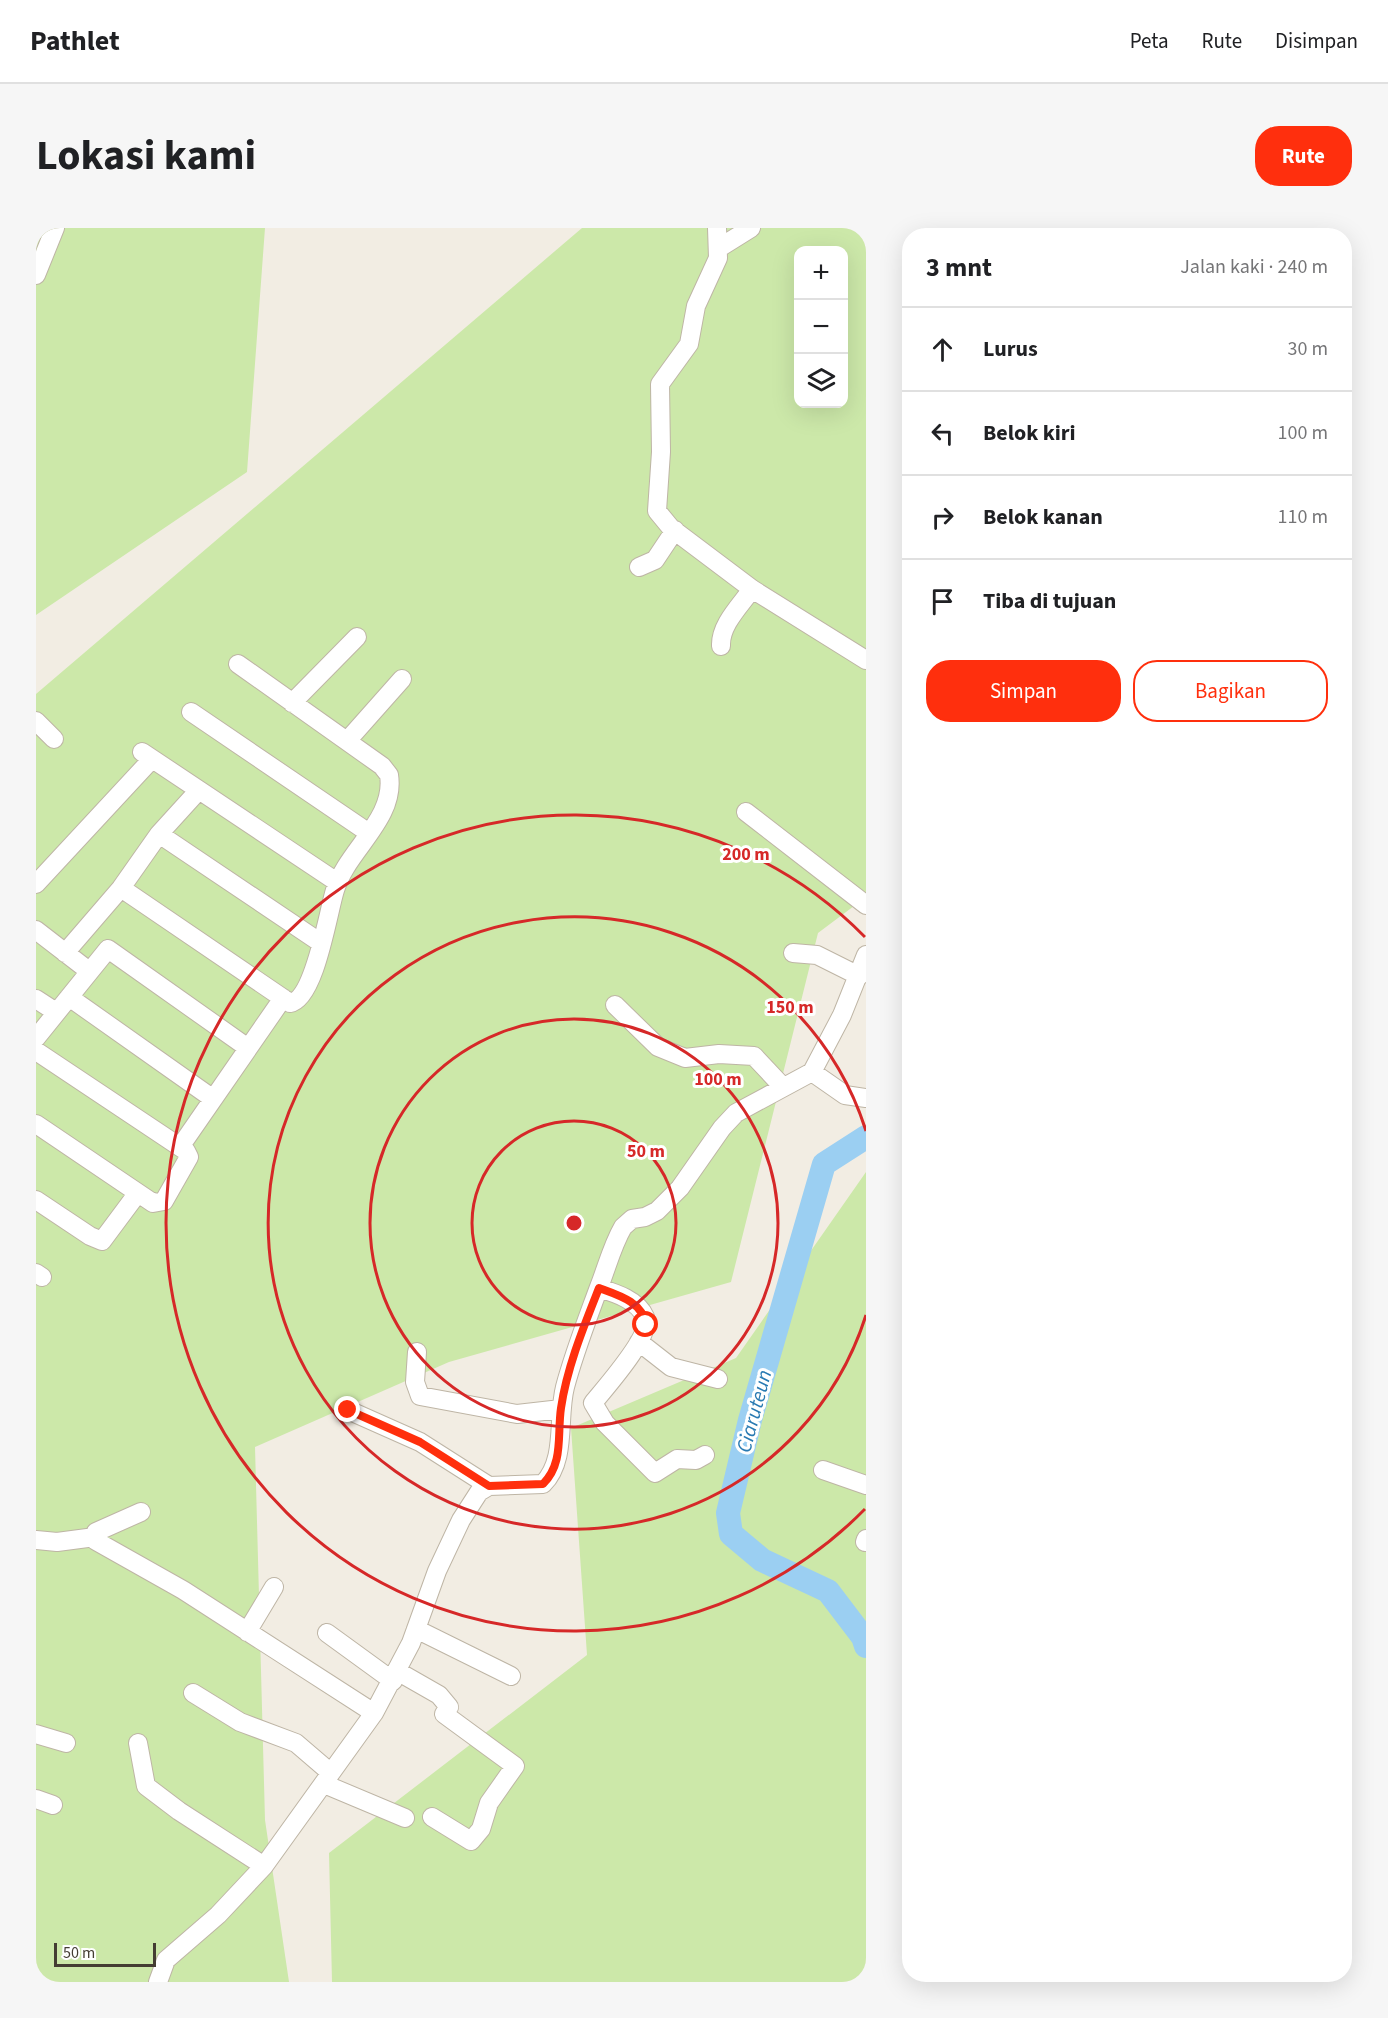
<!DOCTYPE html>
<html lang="id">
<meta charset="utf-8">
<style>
:root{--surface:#fff;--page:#f6f6f6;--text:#202124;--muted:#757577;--line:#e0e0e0;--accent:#ff2f0d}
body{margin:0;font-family:"Source Sans 3",sans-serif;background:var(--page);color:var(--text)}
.controls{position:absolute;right:18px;top:18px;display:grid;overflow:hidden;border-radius:12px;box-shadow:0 6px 24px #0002}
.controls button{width:54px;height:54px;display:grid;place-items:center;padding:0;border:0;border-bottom:2px solid var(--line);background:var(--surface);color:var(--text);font:30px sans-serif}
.scale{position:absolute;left:18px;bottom:15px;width:102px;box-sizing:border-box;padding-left:6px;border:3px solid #443d33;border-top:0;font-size:16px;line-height:21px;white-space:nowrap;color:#443d33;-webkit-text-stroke:4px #fff;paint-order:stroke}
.stop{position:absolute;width:18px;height:18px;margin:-14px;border:4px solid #ff2f0d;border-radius:50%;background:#fff}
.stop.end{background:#ff2f0d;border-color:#fff;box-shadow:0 2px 6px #0008}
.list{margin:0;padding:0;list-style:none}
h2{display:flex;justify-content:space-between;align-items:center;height:78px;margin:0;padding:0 24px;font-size:26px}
h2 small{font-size:20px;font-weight:400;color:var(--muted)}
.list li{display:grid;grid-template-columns:39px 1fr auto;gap:18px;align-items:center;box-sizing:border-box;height:84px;padding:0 24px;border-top:2px solid var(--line)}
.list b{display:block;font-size:22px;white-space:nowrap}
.list em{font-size:20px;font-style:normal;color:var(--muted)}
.actions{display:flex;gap:12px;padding:18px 24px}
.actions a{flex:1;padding:14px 0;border:2px solid var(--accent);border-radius:24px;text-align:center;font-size:21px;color:var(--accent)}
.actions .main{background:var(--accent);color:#fff}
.icon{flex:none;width:33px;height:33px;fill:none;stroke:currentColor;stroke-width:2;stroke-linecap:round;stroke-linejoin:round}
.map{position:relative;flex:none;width:830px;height:1754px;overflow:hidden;border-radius:24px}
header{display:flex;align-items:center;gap:36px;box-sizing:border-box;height:84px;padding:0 30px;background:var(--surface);border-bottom:2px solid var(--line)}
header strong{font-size:28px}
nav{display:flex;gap:33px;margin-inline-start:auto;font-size:21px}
.intro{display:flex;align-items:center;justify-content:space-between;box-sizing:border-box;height:144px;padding:0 36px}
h1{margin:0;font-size:42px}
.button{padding:15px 27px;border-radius:24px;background:var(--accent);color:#fff;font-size:21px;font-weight:700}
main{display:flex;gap:36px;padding:0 36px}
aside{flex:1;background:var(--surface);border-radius:24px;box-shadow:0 6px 24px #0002}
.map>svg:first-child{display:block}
</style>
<header>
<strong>Pathlet</strong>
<nav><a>Peta</a><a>Rute</a><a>Disimpan</a></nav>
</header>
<div class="intro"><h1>Lokasi kami</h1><a class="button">Rute</a></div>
<main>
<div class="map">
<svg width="830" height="1754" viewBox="0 0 830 1754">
<rect width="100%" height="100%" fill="#f2ede3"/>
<path fill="#cce8a9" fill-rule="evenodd" d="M0 0H229L211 244 0 387Z
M546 0H830V669L782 705 695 1054 413 1134 219 1219 229 1592 253 1754H0V466ZM762 22H808V176H762Z
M830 944V1754H296L293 1625 551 1427 535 1200 700 1130Z"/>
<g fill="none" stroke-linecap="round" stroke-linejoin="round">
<path stroke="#9bcff2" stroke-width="24" d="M830 909 788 936 714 1192 692 1285 695 1306 726 1332 792 1363 827 1409 830 1418"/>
<defs>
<path id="minor" d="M681 0 682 30 660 78 653 116 624 156 625 224 621 283 635 300 716 361 830 432
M683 20 715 0
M0 47 19 0
M603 339 619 332 639 302
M685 418C684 397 704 378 716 361
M256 475 321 409
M155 484 333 605
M0 493 18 511
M311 513 366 451
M106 524 301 654
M710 584 830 677
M123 606 285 715
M0 656 116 531
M85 660 254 775C279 771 292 684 299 662 311 622 360 591 353 547L346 538 202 436
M0 702 53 743
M29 725 85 660 123 606 163 562
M757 725 781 727 823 748
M33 769 176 870
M0 771 20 784
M579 777 622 819 649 830 683 826 718 828 747 859
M0 810 72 721 212 820
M0 823 150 923 153 929 128 973 117 975 0 896
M776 844 809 867 830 870
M144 919 247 770
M0 972 54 1008 66 1013 101 966
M0 1045 6 1049
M563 1060C579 1065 602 1072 609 1089 617 1107 569 1160 557 1175L569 1195 619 1245 641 1231 660 1232 669 1227
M603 1114 635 1139 682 1151
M381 1124 379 1154 384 1168 481 1186 525 1181
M312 1182 384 1214 453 1258
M787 1242 830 1257
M105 1284 60 1304V1313L147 1362 338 1485
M0 1312 21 1314 59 1309
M829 1314 830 1311
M380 1401 475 1448
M211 1404 238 1359
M291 1405 357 1453
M361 1443 403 1467 413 1479 408 1486 479 1538 453 1575 445 1601 435 1613 396 1589
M157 1465 204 1494 260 1515 295 1545
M0 1506 30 1515
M102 1515 110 1558 143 1583 228 1638
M288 1556 369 1590
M0 1571 17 1577
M122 1754 130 1732 182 1687 228 1638 338 1485 375 1415 401 1343 425 1292 443 1264 453 1258 507 1256C531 1232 521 1190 529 1159 538 1125 551 1092 563 1059 571 1039 576 1018 587 999L596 991 609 989 621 983 644 960 686 900 700 885 776 844 806 787 830 727"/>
</defs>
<use href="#minor" stroke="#beb5a5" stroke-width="20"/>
<use href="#minor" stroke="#fff" stroke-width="18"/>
</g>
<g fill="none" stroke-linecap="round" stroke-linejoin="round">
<path stroke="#ff2f0d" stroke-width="8" d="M312 1182 384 1214 453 1258 507 1256C528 1235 521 1207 525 1180 531 1139 548 1098 563 1060 582 1067 607 1074 610 1097"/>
</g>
<g fill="none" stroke="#d62828" stroke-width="3">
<circle cx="538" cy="995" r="102"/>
<circle cx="538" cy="995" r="204"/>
<path d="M830 1087A306 306 0 1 1 830 903"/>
<path d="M829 1281A408 408 0 1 1 829 709"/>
</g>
<g text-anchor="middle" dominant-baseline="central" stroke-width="6" stroke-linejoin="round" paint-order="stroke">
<g font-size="21" font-style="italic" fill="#297ab2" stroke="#fff">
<text transform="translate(718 1183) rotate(-75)">Ciaruteun</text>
</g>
</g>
<circle cx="538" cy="995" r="9" fill="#d62828" stroke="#fff" stroke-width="3"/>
<g font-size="18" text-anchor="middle" font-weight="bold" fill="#d62828" stroke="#fff" stroke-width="6" stroke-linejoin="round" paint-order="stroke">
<text x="710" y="632">200 m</text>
<text x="754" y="785">150 m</text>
<text x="682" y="857">100 m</text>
<text x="610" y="929">50 m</text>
</g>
</svg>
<div class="controls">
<button>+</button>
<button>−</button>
<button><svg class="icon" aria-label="layers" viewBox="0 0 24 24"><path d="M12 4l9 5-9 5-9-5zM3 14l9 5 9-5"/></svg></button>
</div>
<div class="scale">50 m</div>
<div class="stop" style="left:610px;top:1097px"></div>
<div class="stop end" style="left:312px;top:1182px"></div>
</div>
<aside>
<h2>3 mnt<small>Jalan kaki · 240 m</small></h2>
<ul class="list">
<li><svg class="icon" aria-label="ahead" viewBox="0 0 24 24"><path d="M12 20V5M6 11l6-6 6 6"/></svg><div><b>Lurus</b></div><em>30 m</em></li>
<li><svg class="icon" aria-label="left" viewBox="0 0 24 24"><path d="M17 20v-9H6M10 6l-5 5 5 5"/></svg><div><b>Belok kiri</b></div><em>100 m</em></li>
<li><svg class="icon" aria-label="right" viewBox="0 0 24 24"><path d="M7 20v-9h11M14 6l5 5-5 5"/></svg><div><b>Belok kanan</b></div><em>110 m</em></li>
<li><svg class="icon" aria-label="arrive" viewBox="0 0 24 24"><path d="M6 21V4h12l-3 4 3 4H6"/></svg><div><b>Tiba di tujuan</b></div></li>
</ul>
<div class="actions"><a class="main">Simpan</a><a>Bagikan</a></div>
</aside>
</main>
